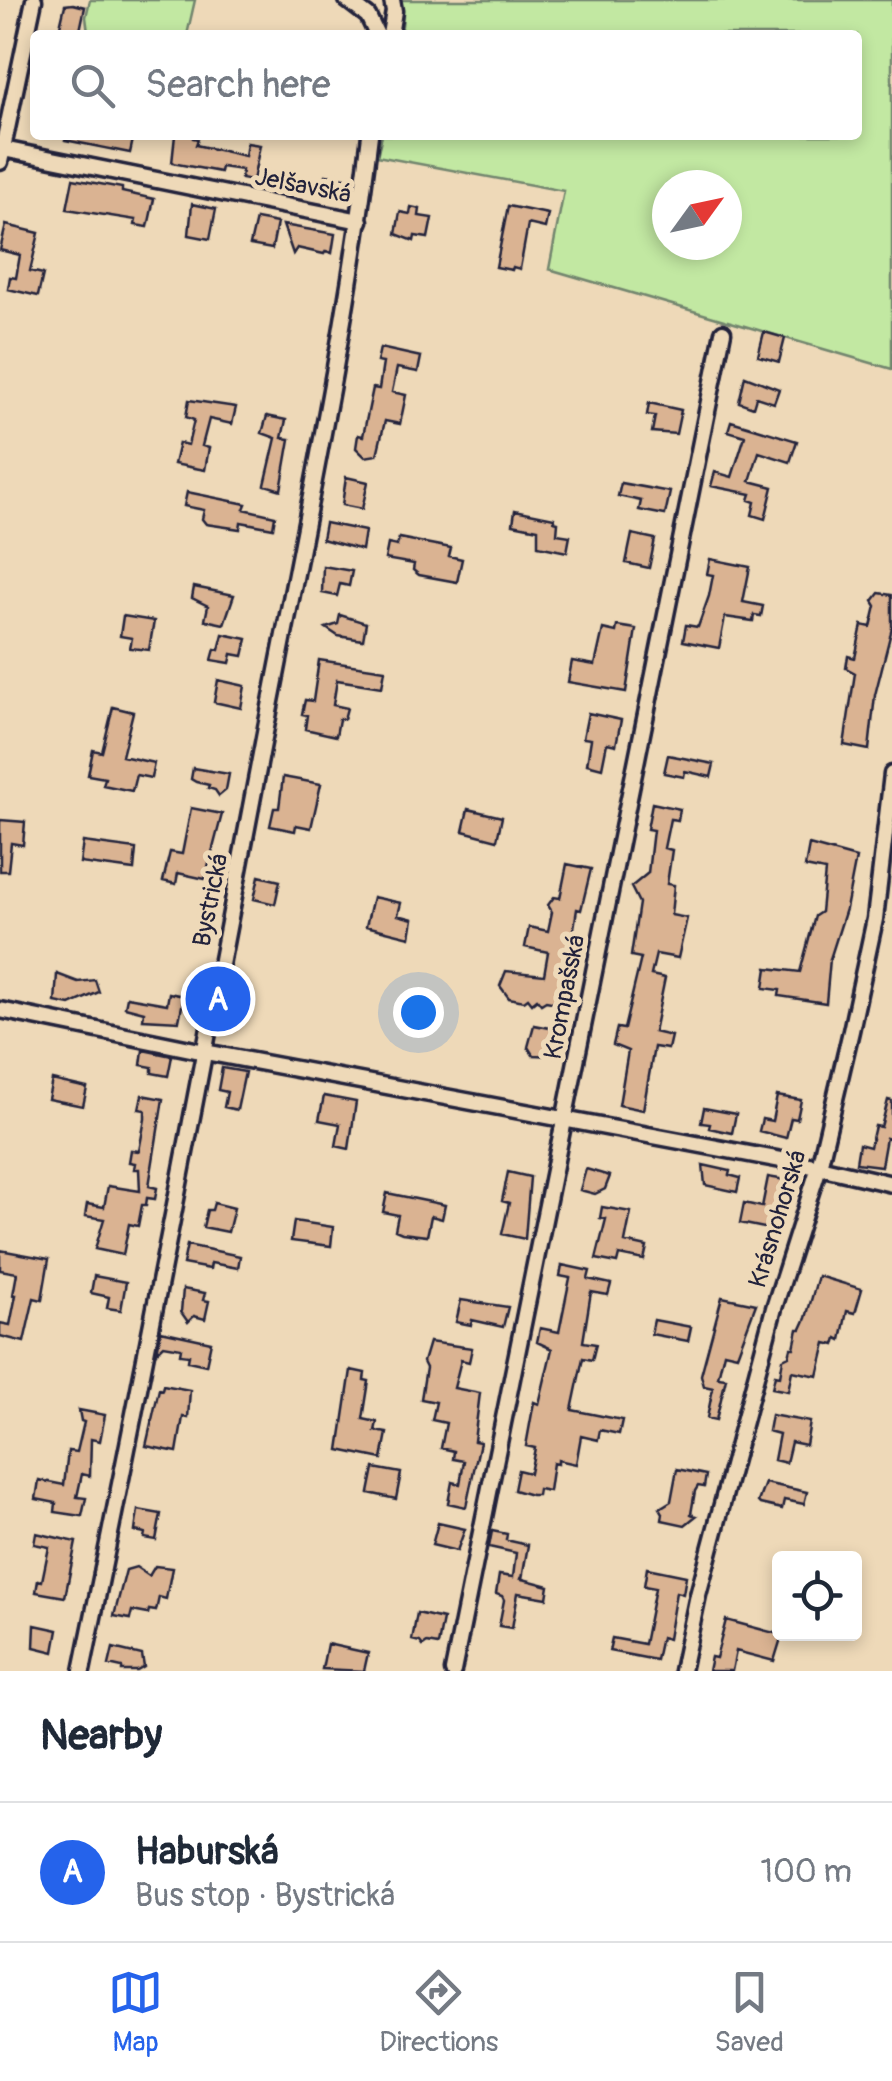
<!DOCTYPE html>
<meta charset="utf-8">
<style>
:root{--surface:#fff;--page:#f6f6f7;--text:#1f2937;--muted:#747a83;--line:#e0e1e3;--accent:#2563eb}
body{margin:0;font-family:Pangolin,sans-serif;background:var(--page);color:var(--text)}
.controls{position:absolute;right:30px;bottom:30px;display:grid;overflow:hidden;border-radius:10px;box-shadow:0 5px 15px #0003}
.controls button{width:90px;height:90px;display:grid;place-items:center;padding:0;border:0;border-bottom:2px solid var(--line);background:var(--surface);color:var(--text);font:50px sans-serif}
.compass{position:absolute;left:652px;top:170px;width:90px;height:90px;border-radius:50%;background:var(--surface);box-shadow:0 5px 15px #0003;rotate:57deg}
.you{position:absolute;left:418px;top:1012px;width:35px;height:35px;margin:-25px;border:8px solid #fff;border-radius:50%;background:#1a73e8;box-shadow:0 0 0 15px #1a73e833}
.badge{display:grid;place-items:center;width:65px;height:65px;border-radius:50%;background:var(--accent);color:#fff;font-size:32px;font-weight:700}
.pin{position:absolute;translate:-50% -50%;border:5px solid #fff;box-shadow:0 2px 10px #0006}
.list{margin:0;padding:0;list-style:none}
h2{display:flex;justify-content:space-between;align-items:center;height:130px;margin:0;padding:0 40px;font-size:42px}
h2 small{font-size:32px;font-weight:400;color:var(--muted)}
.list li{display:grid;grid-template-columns:65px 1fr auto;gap:30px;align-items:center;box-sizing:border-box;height:140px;padding:0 40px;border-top:2px solid var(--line)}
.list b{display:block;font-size:38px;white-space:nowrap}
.list p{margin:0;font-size:32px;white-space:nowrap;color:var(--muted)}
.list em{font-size:32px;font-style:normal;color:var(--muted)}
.icon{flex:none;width:55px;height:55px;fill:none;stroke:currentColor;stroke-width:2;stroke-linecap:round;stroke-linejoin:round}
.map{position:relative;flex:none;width:892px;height:1671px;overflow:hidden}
.search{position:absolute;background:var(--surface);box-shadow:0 5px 15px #0003;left:30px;right:30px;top:30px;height:110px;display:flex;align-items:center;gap:25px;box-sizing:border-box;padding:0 35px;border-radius:10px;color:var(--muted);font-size:38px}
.sheet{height:270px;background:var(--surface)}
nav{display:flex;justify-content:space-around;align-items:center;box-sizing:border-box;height:140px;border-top:2px solid var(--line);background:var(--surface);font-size:28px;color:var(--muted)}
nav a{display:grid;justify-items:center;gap:5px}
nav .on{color:var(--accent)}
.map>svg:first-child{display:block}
</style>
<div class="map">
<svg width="892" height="1671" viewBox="0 0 892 1671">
<rect width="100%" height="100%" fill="#eed9b8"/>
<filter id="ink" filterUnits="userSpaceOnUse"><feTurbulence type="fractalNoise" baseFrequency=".01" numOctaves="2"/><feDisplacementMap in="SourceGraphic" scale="20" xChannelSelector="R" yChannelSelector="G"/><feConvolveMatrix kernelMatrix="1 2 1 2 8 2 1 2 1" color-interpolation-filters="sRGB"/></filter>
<g filter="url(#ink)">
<path fill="#c2e8a2" stroke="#72856e" stroke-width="2.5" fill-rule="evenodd" d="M90 0H195L187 35H83L88 32 86 17Z
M399 0H892V369L549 269 564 191 377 156 382 135H857V35H401L403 16ZM667 185H727V245H667Z"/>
<path fill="#dab392" stroke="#22223b" stroke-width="2.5" d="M73 4 85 7 79 35H58L65 5Z
M66 135H134L130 153 65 140Z
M175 135H193V138L198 139 196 145 245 156 247 143 260 145 253 181 241 179 242 170 221 167 220 172 172 163Z
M326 175 351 179 348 196 322 194Z
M73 179 122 188V192L154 199 148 227 135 225 136 220 67 209Z
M192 204 216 209 210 239 189 235Z
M508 206 548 214 545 228 528 224 520 269 513 267 512 270 496 267Z
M411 207 420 209 419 216 432 218 428 238 415 236 414 241 396 234 400 212 410 214Z
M256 219 277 223 272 249 250 245Z
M6 225 39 233 30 271 43 274 38 296 8 289 10 277 16 278 20 255 0 250Z
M283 225 335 234 332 253 326 251 324 254 297 248 293 254Z
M764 332 785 338 779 362 758 356Z
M380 348 421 357 418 372 397 368 392 392 406 395 400 424 385 421 377 455 365 457 356 448 358 435 363 436 373 388 379 389 383 363 377 362Z
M745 376 779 389 774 403 756 397 753 407 739 402Z
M189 400 236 407 232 424 209 419 202 446 209 448 205 470 174 464 179 443 188 445 194 420 186 417Z
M649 403 681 410 676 434 652 432 655 416 647 415Z
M267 416 286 420 282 438 290 439 281 490 265 485 276 438 262 433Z
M731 421 797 441 790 462 759 452 750 481 773 487 765 519 752 515 755 502 749 500 751 494 711 486 715 472 732 477 745 436 728 431Z
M346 477 368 482 362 509 342 505Z
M621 483 670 492 665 515 639 510 641 501 618 496Z
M187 492 246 504 244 509 275 516 273 528 241 522 240 529 206 524 202 519 204 510 184 506Z
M515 510 554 518V521L558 522 557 534 570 536 567 552 538 546V529L513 524Z
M325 523 365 531 362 550 322 539Z
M632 534 655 539 649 568 626 563Z
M399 538 451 548 449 556 462 559 457 582 419 575 413 570 414 564 385 559 388 544 397 546Z
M710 559 750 567 743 602 763 606 761 616 754 615 753 621 725 617 719 648 683 641 686 625 698 627 709 596 713 575 707 574Z
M323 566 352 571 349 586 340 584 337 596 322 593Z
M194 587 234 595 224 624 205 620 208 606 192 598Z
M879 593 892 595V628L875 695 869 750 844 745 855 673 846 668 848 656 855 658 862 625 871 627 876 606 873 601Z
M340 615 366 623 363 640 338 636 326 628 338 624Z
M123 616 154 621 149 650 130 648 132 638 120 636Z
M617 626 636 629 626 692 568 682 572 661 595 665 603 629 616 632Z
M223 634 247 639 243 656 232 654 230 663 212 660 215 649 219 650Z
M319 660 385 670 382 687 337 680 333 705 347 708 344 719H339L336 736 305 729 307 715 302 714 305 700 313 701Z
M218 680 245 686 241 708 214 702Z
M113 707 133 712 122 756 154 763 151 778 136 775 132 791 103 785 105 778 88 775 93 750 102 752Z
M588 713 621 720 616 745 607 743 602 768 587 764 591 739 583 738Z
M668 755 714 764 711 777 685 771 684 777 664 773Z
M193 768 229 774 226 790 219 796 215 790 208 788 209 785 196 782 191 779Z
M283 777 321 784 311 828 296 825 295 831 270 826 274 808H279Z
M652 803 680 809 678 820 670 819 664 848 672 850 667 884 674 885 671 915 687 918 678 958 656 954 651 975 665 978 654 1032 671 1036 668 1049 654 1047 643 1110 619 1105 628 1051 613 1045 617 1028 624 1029 641 958 631 956 639 903 631 887 648 873 653 830 647 829Z
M191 808 222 814 205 879 178 873 176 884 163 881 170 852 182 854Z
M468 809 502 817 497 840 463 831Z
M0 820 25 822 23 845 11 843 8 871H0Z
M83 842 136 849 134 870 80 863Z
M809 845 856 858 846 909 830 959 826 1003 779 996 780 990 764 988 767 968 800 972 815 916 821 912 825 871 805 867Z
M567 864 591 869 581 910 577 909 562 1004 546 1001 541 1004 537 999 532 1003 528 998 524 1001 509 998 500 986 506 971 544 975 548 952 525 947 529 927 548 931 552 912 548 905 554 897 560 898Z
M259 876 280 881 275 904 254 899Z
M373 897 401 903 398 915 413 919 410 937 366 926Z
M57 974 78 982 95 980 99 992 70 1005 55 1002Z
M169 993 184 996 179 1021 143 1019 144 1012 125 1007 127 997 167 1004Z
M534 1025 555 1029 553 1037H558L554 1056 533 1055 528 1047Z
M143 1050 172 1056 168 1076 152 1073V1067L141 1065Z
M222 1068 245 1072 237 1110 224 1107 227 1092 218 1090Z
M52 1080 87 1088 83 1106 48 1099Z
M142 1095 163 1099 149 1186 157 1188 155 1199 147 1198 146 1205H142L138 1226 129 1224 123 1255 95 1249 104 1219 85 1216 87 1204 104 1207 108 1186 140 1191 139 1169H134L135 1163 129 1162 131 1150 139 1151 145 1119V1110L139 1109Z
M324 1096 356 1102 349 1149 336 1146 340 1124 319 1120Z
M777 1096 801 1100 797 1119 791 1118 786 1138 759 1131 762 1119 772 1121Z
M888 1100 892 1101V1140L886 1138 881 1166 856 1163 859 1144 870 1147 875 1126 881 1127Z
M704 1108 736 1114 732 1133 709 1128 710 1124 701 1123Z
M703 1165 730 1171 729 1175 740 1178 737 1192 705 1185Z
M586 1169 610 1176 605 1189 595 1194 580 1190Z
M508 1172 530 1177 525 1239 502 1234 509 1203 502 1201Z
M768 1177 797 1182 793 1202 786 1201 782 1219 771 1217 769 1229 740 1223 744 1203 762 1207Z
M387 1193 445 1205 442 1219 431 1216 427 1236 402 1233 395 1230 398 1215 383 1212Z
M214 1203 234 1208 228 1232 203 1227 207 1210H212Z
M602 1207 631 1212 625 1242 647 1247 644 1260 619 1255 617 1263 596 1259 606 1219 600 1218Z
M294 1221 333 1227 331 1246 291 1241Z
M187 1245 240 1256 238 1268 211 1263 210 1269 183 1264Z
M0 1250 49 1259 42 1300 34 1298 24 1342 0 1336V1323L10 1325 16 1295H13L17 1273 0 1270Z
M562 1265 590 1271 588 1279 611 1284 608 1295 591 1292 583 1342 596 1344 592 1360 583 1358 572 1410 622 1420 619 1434 600 1430 598 1440 581 1436 576 1464 558 1460V1464L553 1463 549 1491 538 1489 537 1495H531L514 1490 518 1470 530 1473 535 1448 526 1446 534 1402 539 1404 552 1349 537 1342 540 1328 559 1332 570 1278 560 1276Z
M94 1276 126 1282 121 1310 107 1308 109 1297 91 1293Z
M818 1276 862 1289 855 1313 847 1311 841 1340 837 1338 835 1345 826 1343 818 1376 792 1371 788 1391 772 1388 775 1375 780 1376 783 1359 789 1356 791 1348H794L798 1329H801L806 1318Z
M183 1289 205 1293 203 1300 209 1301 205 1319 194 1316 188 1322 181 1312Z
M722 1297 756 1304 737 1355 724 1352 718 1377 726 1378 716 1420 707 1418 713 1388 704 1386 701 1375Z
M461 1300 508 1307 503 1327 472 1320 471 1325 456 1322Z
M654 1320 691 1327 688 1341 651 1334Z
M161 1331 211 1342 206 1365 188 1361 189 1355 180 1354 181 1348 164 1345 157 1352Z
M429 1342 472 1348 469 1362 461 1360 454 1388 480 1393 474 1441 480 1442 466 1507 448 1503 452 1482 460 1484 464 1461 453 1459 454 1451 441 1448 446 1423 432 1420 436 1402 421 1399 426 1368 423 1362Z
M351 1370 365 1373 364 1380 369 1381 363 1419 377 1422 375 1431 387 1433 382 1459 339 1450Z
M163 1385 190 1390 188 1418 183 1417 177 1452 146 1446 159 1389 162 1390Z
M79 1410 105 1415 100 1441 91 1439 90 1476 82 1474 77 1497 86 1498 82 1516 55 1512 56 1503 36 1499 39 1480 64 1485 68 1451 77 1452 84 1422 81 1421Z
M771 1415 810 1422 806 1445 791 1442 786 1463 774 1460 779 1434 768 1431Z
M374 1468 401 1473 396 1499 369 1493Z
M677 1469 706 1475 704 1487 698 1486 695 1491 691 1514 696 1516 685 1525 662 1520 663 1513 660 1508 671 1501Z
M765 1483 807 1492 804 1504 784 1500 782 1509 760 1504 758 1502Z
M138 1510 161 1514 156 1540 144 1538 145 1533 135 1531Z
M438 1523 465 1529 457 1551 432 1545Z
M492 1531 507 1534 506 1540 528 1545 522 1579 519 1578 549 1586 547 1598 518 1593 512 1628 499 1626 504 1600 502 1596 496 1594 499 1575 513 1577 516 1553 489 1547Z
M36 1533 76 1542 65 1597 36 1592 38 1580 42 1581 49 1547 34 1544Z
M155 1566 172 1568 166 1599 159 1597 156 1611 149 1610 148 1614 132 1611 130 1619 114 1616 126 1570 136 1567 149 1576Z
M647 1568 686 1576 683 1594 676 1592 668 1639 661 1637 656 1660 609 1651 612 1638 644 1644 655 1588 644 1586Z
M417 1613 443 1619 438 1645 427 1643 423 1646 420 1642 412 1640Z
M726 1620 782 1635 774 1661 736 1651 732 1671H708L711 1657 716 1658Z
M35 1625 58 1630 54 1652 34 1647Z
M327 1644 368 1653 364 1671 322 1669Z
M113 1648 142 1655 144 1667 137 1671H122V1668L109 1665Z"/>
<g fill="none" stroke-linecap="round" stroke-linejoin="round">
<defs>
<path id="street" d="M347 0 368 16 377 35
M390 35 394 11 392 0
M3 149 360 221
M0 162 34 0
M0 1010 205 1052 819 1167 892 1184
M82 1671C146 1361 205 1050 264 738 302 538 346 337 370 135
M453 1671 723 332
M682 1671 698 1595 774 1308 819 1167 851 1031 875 919 892 774"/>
</defs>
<use href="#street" stroke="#22223b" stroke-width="21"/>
<use href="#street" stroke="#eed9b8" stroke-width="14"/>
</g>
</g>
<g text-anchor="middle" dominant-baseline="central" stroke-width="10" stroke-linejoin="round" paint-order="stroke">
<g font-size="25" fill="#22223b" stroke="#eed9b8">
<text transform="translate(303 186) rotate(11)">Jelšavská</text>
<text transform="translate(211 900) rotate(-79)">Bystrická</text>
<text transform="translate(565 997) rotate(-79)">Krompašská</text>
<text transform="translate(778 1219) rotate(-73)">Krásnohorská</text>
</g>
</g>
</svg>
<div class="controls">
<button><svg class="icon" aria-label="locate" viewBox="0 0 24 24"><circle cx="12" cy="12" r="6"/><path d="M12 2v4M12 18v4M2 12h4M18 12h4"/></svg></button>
</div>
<svg class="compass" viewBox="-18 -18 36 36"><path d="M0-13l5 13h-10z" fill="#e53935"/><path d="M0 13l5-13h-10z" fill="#747a83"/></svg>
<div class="you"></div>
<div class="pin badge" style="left:218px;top:999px">A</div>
<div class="search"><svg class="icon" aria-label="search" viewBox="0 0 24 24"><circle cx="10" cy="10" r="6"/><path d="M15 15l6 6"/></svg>Search here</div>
</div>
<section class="sheet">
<h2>Nearby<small></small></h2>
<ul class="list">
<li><span class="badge">A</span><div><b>Haburská</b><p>Bus stop · Bystrická</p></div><em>100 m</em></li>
</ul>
</section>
<nav>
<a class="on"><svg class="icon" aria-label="map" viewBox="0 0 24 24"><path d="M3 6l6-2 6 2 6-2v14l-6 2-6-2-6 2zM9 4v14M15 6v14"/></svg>Map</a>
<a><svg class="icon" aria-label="directions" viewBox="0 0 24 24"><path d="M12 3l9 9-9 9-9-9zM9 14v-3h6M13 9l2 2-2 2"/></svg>Directions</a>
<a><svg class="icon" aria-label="saved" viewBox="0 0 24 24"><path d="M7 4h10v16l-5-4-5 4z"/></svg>Saved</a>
</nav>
